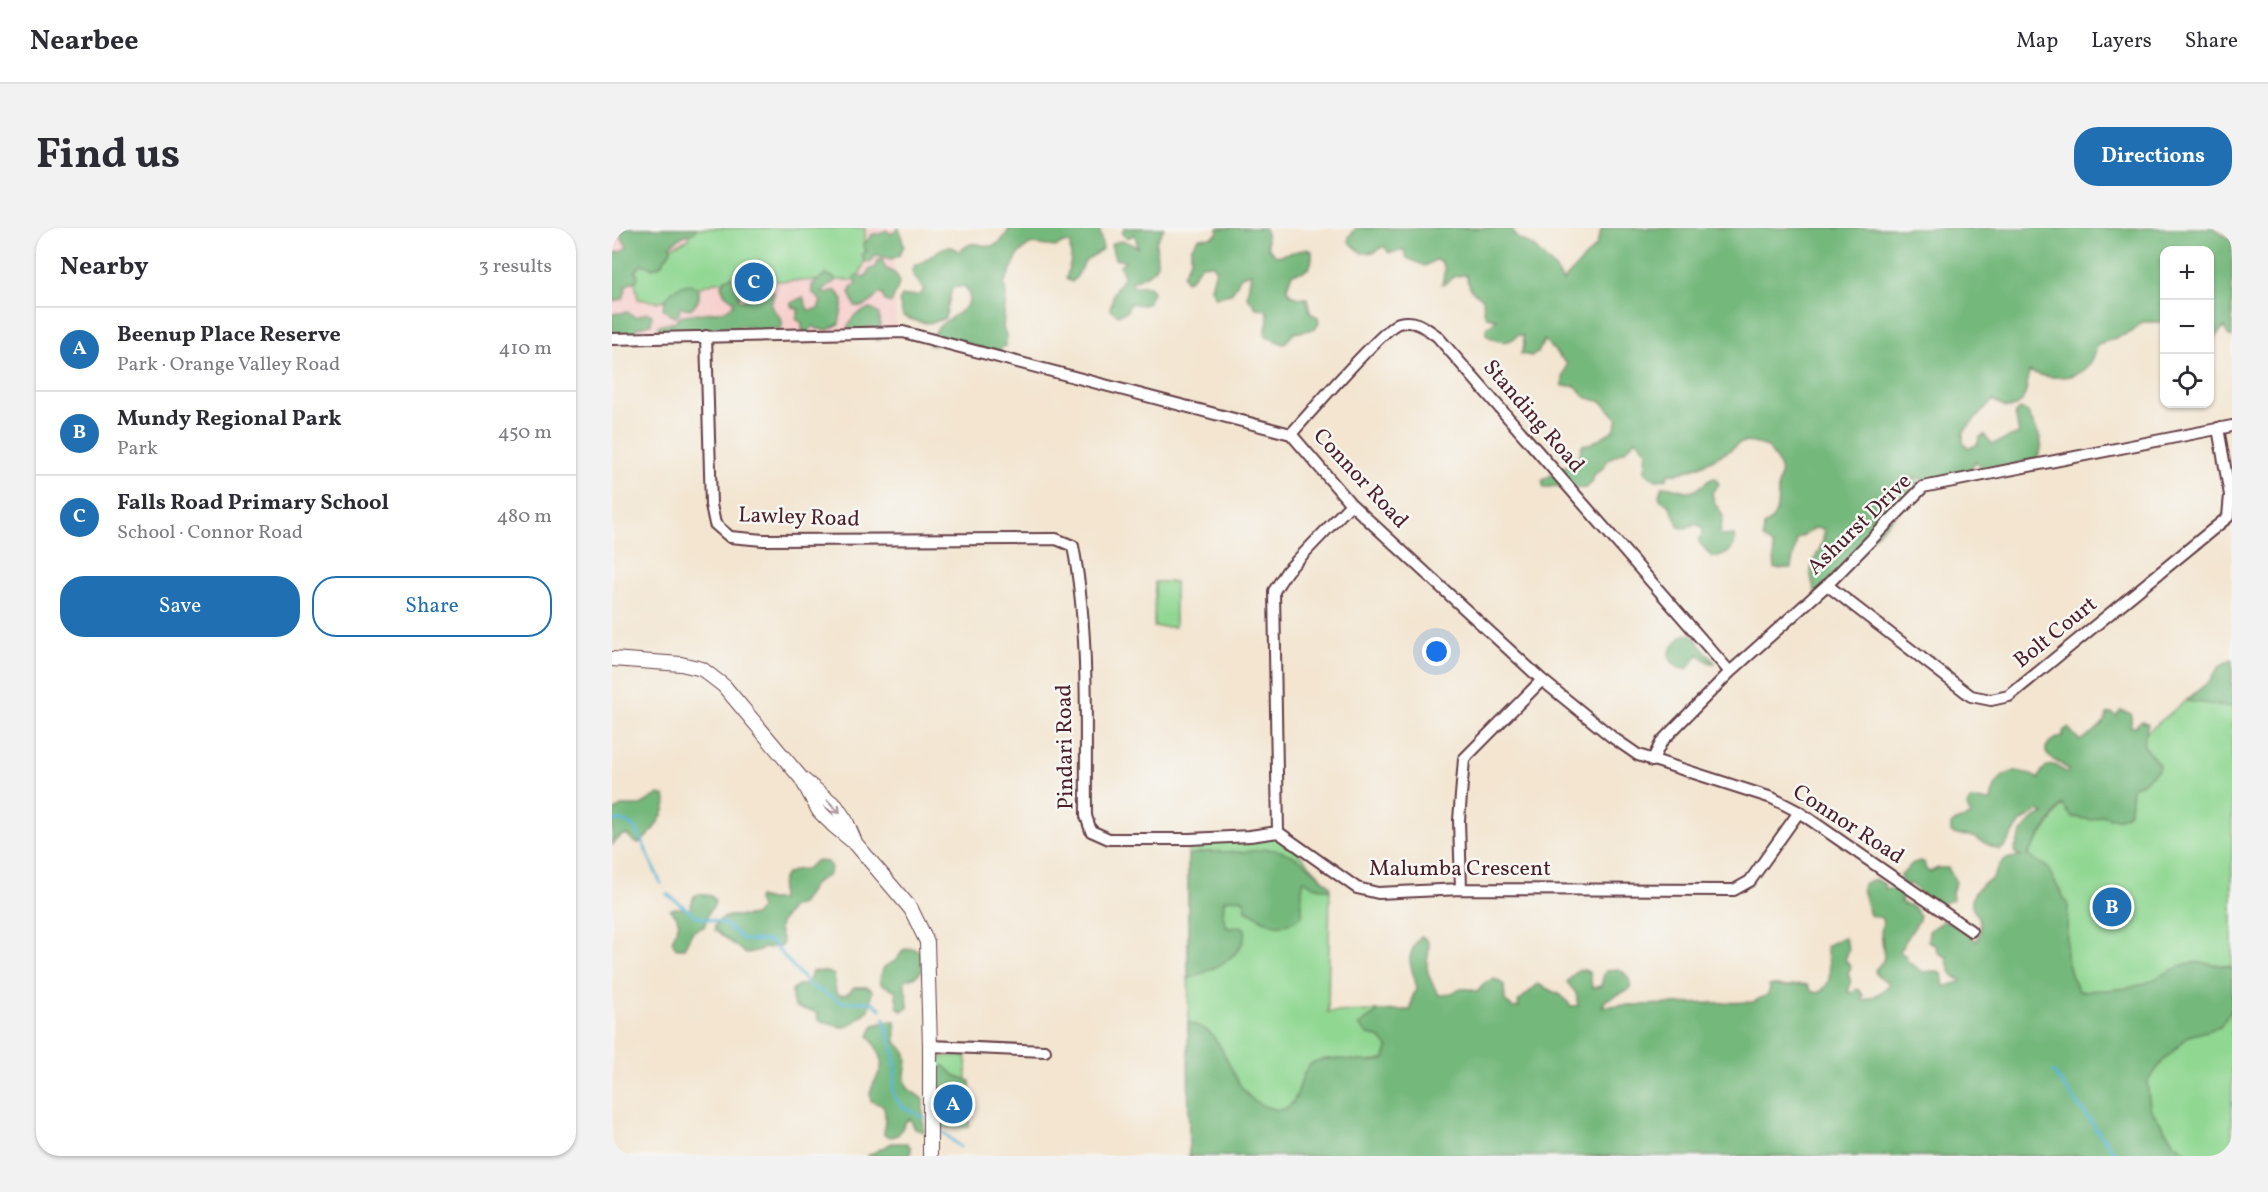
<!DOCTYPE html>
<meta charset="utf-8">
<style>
:root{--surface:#fff;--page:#f2f2f3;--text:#2b2b33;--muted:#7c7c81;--line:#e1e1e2;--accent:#1f6fb2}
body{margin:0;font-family:Vollkorn,serif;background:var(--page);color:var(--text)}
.controls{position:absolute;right:18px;top:18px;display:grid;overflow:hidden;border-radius:12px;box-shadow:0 2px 4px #0004}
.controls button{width:54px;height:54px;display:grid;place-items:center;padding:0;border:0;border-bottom:2px solid var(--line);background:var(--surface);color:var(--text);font:30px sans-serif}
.you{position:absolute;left:825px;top:424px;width:21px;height:21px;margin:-15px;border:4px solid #fff;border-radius:50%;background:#1a73e8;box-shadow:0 0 0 9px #1a73e833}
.badge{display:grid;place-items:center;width:39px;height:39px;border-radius:50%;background:var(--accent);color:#fff;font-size:20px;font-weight:700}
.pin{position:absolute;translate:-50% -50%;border:3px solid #fff;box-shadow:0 2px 6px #0006}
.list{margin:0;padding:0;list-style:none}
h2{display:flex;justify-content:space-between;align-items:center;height:78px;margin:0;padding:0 24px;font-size:26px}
h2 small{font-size:20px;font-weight:400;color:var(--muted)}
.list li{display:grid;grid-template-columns:39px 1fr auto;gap:18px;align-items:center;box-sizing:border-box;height:84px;padding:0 24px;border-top:2px solid var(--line)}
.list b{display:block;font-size:22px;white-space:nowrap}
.list p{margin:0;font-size:20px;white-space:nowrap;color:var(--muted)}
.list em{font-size:20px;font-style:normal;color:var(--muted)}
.actions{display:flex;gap:12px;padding:18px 24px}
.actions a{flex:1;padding:14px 0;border:2px solid var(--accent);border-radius:24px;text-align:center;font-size:21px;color:var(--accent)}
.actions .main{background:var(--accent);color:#fff}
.icon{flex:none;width:33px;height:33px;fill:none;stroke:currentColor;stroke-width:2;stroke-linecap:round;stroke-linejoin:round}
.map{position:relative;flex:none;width:1620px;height:928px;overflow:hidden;border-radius:24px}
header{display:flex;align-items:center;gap:36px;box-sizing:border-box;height:84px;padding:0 30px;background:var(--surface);border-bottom:2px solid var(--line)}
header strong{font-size:28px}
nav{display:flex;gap:33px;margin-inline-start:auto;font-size:21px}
.intro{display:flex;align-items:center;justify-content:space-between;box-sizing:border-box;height:144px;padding:0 36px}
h1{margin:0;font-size:42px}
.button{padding:15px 27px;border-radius:24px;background:var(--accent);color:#fff;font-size:21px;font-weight:700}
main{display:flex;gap:36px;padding:0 36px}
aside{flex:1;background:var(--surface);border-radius:24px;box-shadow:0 2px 4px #0004}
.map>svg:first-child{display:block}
</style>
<header>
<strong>Nearbee</strong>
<nav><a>Map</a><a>Layers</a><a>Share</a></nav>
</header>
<div class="intro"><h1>Find us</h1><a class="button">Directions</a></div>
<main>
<aside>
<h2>Nearby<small>3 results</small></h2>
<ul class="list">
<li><span class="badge">A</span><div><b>Beenup Place Reserve</b><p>Park · Orange Valley Road</p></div><em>410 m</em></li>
<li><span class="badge">B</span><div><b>Mundy Regional Park</b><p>Park</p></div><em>450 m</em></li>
<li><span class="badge">C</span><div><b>Falls Road Primary School</b><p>School · Connor Road</p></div><em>480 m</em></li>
</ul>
<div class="actions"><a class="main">Save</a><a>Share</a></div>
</aside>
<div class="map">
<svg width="1620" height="928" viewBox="0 0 1620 928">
<rect width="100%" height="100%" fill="#f6f6f2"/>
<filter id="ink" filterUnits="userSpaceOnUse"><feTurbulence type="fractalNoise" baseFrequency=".0167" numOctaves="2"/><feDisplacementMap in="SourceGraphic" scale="12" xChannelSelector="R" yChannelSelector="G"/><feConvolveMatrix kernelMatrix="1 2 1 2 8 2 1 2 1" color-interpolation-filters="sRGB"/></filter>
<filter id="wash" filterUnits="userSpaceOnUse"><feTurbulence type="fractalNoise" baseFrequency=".008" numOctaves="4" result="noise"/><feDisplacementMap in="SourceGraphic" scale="24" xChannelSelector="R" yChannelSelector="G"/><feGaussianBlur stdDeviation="1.35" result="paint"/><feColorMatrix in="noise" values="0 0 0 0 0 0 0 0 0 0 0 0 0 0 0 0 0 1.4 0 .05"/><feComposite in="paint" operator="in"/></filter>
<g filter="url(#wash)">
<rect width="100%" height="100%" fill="#f3e5d0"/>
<path fill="#f7d0cd" d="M0 0H282L284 104 0 111Z"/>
<path fill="#90d792" stroke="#6d7b5e" stroke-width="1.5" d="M77 0H253V32L246 52 103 54 46 74 26 71 20 37 77 11Z
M543 354H563V399H542Z
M1620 439V928H577L576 611 666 604 718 658 716 784 1342 770 1376 684 1455 570 1600 451Z
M331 828H354L357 899 327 900 324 837Z"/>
<path fill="#74b87c" stroke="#5f6c54" stroke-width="1.5" d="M11 0H84L83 4 71 8 58 17 59 22 48 38 40 40 30 36 23 43 26 48 25 52 13 58 14 62 11 71 1 73 0 25 9 23 15 19 9 8Z
M287 0 292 18 287 28 279 31 264 27 258 35 252 33 250 27 255 23 251 17 261 6H268L274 2 279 6Z
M398 0H487L491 21 473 33 465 48 460 54 454 51 459 32 458 15H451L444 19 419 16 407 25 392 56 394 66 391 100 395 109 393 118 384 124 334 110 322 118 317 117C319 112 322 105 326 100 335 88 371 80 352 58L340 60 333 90C316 98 307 95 291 88L287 73 290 68 308 67 312 62 300 45 303 37C319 35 330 8 348 24 363 6 372 24 385 16 391 13 395 5 398 0Z
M512 0H552L544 14 545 36 542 41 536 46 520 54 521 58H537L541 64 536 75 531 77 518 75 515 83 506 87 498 81 502 64 512 48 508 38 513 33 503 31 499 17C507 10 519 14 526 20L523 6 515 10 510 6Z
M606 0H653L656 20 664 28 695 21 700 23C701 41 696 43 680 46L675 60C678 70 685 70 695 70L698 85 706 89 707 95 703 101 682 105 672 116 655 109 653 105C655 96 659 88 653 81L644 80 635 68 639 45 629 48C620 64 625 66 603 69L599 60 604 41 600 36 589 37 579 51 574 53 571 47 579 31V20L587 10 599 9 605 6Z
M744 0H901V5L905 10 921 18 944 42 951 53 984 18 990 0H1602L1620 13V110L1616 107 1612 99 1603 109 1598 121V22H1552V94H1530L1520 104 1486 116C1483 122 1483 128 1479 134 1467 154 1435 151 1417 143 1415 158 1415 181 1394 180L1381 172 1351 204V214L1356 220 1365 217 1368 209 1372 207 1381 216 1407 206 1403 185 1408 181 1415 183C1421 199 1438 215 1424 231L1372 243 1363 233 1360 240 1352 246 1318 255 1304 249 1303 251 1311 259 1204 367C1202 359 1198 351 1199 343 1201 327 1213 320 1212 301L1203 300 1185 311 1179 340 1163 341 1161 318 1151 310 1152 298C1168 288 1165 277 1166 259 1166 253 1170 247 1168 240 1166 233 1159 225 1156 219 1148 217 1136 212 1128 215 1124 216 1120 221 1117 223 1098 232 1077 247 1056 245L1055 251 1044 252 1033 244 1035 223 1024 211 1013 223 996 231 991 240 982 247 980 255 973 260 955 261 943 258 932 260 930 253 949 240 960 236 966 232 970 217 980 215 1002 202 1006 191 990 174 973 169 964 158H951V150L955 136 932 112 926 125 919 128 909 126 912 118 911 108 906 107C896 117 884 115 874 106V100L885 91 875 89 872 84 871 71 859 62 854 47 843 48 832 56H830L833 41 829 33 823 32 813 38 795 30 792 22 777 25 772 18 763 24 750 25 737 14V9Z
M270 31 273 40C294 48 287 58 279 75L273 73 270 66H266C260 74 254 80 243 78L237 65 240 59 245 56 242 49 245 47 253 50 257 42 264 39 265 33Z
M214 46 223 50V53L210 64 215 66 223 62 231 71C231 79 228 88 227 96L216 102 205 101 202 98 195 104H190V95L184 91 187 82 179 78V75L191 69 196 82 206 81 209 73 200 64V57Z
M121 48 129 52 134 58 126 70 129 73 137 71 143 63 160 62 162 65 159 78C163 85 175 92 168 102L156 100 153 104 142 103 140 99 134 100 130 98 123 100H110L97 105 48 106 46 104V98L62 94 71 87 113 83 121 77 122 73 112 65 109 58 113 51Z
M79 56 82 59H86C89 69 87 76 78 81L68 79 67 86 64 89 58 87 51 80C54 65 65 57 79 56Z
M256 81 261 82 267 86 269 109 268 112H264L261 100 258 99 240 107 236 98 243 87Z
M15 84 23 89 35 85 40 87 39 96 25 100 22 105 0 108V86Z
M1103 250 1107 256 1100 264 1102 274 1111 288 1108 305 1110 308 1122 307C1126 320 1113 330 1100 329L1087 314V310L1091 306 1090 299 1083 296 1073 300 1067 299 1058 278 1048 271 1047 267 1050 258C1061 257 1073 266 1081 263 1089 260 1094 252 1103 250Z
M1075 406 1080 407 1103 435H1098L1086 426 1075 441C1066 442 1059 435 1057 426 1060 419 1067 408 1075 406Z
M1620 431V479L1574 473 1600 451V448L1609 437Z
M1509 482 1519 486V499H1522L1530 493 1536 496 1531 516 1547 537 1546 541 1532 554 1520 559 1518 583C1510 593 1500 591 1490 587L1480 592 1460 589 1450 576 1415 627 1435 639 1456 678 1454 728 1460 749 1467 763C1488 762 1508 763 1528 757 1546 752 1561 738 1579 735 1591 733 1605 737 1617 738L1620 741V781L1608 799 1577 808 1551 833 1535 854 1538 880 1561 913 1579 928H577L576 794C583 797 592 800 597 804 620 826 621 869 655 879 660 880 664 882 668 882 693 878 683 839 705 833 727 826 755 839 773 831L776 818 766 809 756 807 747 797 767 783 799 782 801 767 805 762C802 738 789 733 809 708 823 715 814 727 815 739 816 748 822 760 827 767 844 768 846 755 865 764L874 754 883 751 892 757 893 773 901 780 907 779 906 774 926 756 950 768 959 778H966L964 765 955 754 966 742H973L978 745 980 760 989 758 992 746 995 742 1006 741C1014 745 1020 752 1018 761L994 772 990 778 1141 774 1155 767 1158 761 1157 757C1163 756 1165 757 1172 758 1181 759 1185 754 1196 757L1199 763 1205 765C1225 756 1216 735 1214 718L1231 709 1233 710 1237 721 1233 732 1239 739 1236 745 1239 755 1236 764 1239 765 1244 761 1247 762 1251 767 1250 772C1262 771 1270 764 1278 756L1264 746 1263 742 1271 733 1272 728 1269 704 1271 697 1270 690 1258 687 1250 661 1251 656 1263 651 1272 656 1273 661H1286L1290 667 1289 675 1302 679 1307 687V692L1287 723 1295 729 1294 732 1311 744 1323 743 1330 746 1332 759 1348 754 1349 752C1338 749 1336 739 1335 729L1326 725 1323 717 1316 713 1317 703 1332 693 1339 695 1345 700H1349L1365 713C1367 706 1370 701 1368 694 1367 689 1363 685 1361 681 1356 667 1369 655 1380 651 1391 630 1389 631 1411 628L1406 627 1402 623C1411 603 1411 595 1432 586L1427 583 1409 594 1392 619 1387 622 1359 608 1344 607 1339 604V597L1344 593 1359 588 1355 579 1356 575 1359 572 1379 573C1383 545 1402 536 1427 551 1429 541 1434 538 1443 537L1455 545 1456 542C1450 533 1425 530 1437 515 1441 511 1444 510 1450 509L1452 502 1456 500 1468 513C1478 505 1492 500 1495 486L1500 485 1504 488Z
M47 566 53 568C58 582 39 607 27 615L22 614 16 607H10L0 617V585L9 578H27Z
M653 621C681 621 700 640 718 658V662L702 658 692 652C687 667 691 673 690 688 665 707 656 693 634 682L633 675 629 670 612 672 611 687 615 699 619 700 629 698 633 701C635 729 597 743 576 751V628C598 619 627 628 653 621Z
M203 633 216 634 219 640 216 648C200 653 198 665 189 676L180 679 168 695 167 702 171 713 170 718 153 720 134 726 103 702V697C117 680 129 693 145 686L148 680 145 672 146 669 158 672H169C167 651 172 640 195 641Z
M1308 633 1312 634 1314 642 1318 644 1326 640H1336L1344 654 1340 664 1341 671C1338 673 1334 675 1331 675 1321 676 1304 663 1300 656L1291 658 1288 647C1297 644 1292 637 1308 633Z
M87 666 99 668 103 672 102 678 97 683 92 699 81 703 72 720H64L60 713 67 695 64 687 58 682 63 680 78 681 82 668Z
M300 720 309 724 310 742 304 748 293 752C291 762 297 770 296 780L289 783 286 780 283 762 269 756 268 750 272 739 285 732 291 722Z
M200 743 215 744 222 747 224 765C231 770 238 765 242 759H255L260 762 257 782C232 802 238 803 207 792L204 784C188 779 179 785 180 762L186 757H193L197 753Z
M279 793H283L284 814C287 818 292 821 294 826 298 837 288 847 296 860 300 865 307 867 311 872L312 904 303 901 298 891 293 894C288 906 285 912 272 907L273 888 272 878 259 873C254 857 273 847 269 830 267 822 261 815 257 808L262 797Z
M333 838 342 847 358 853V865L350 873 339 891 329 893 322 890 323 849 329 839Z
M280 915H295L299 920 298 928H255Z"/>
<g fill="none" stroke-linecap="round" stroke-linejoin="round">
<path stroke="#59b6d7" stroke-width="3" d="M0 592 14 594 25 602 49 656
M55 666 84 688 113 696 132 712 159 713 196 756 229 774H260L269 781
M272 791 281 821 284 840 281 866 289 878 313 890
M1441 844 1505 928
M331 904 348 919"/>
</g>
</g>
<g filter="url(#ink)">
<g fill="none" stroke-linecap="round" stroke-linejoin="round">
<defs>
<path id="street" d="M94 108 99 277 103 296 118 309 151 312 444 311 461 318C478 406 473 499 474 588L479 603 497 611H578L638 608 666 604
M0 111 291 104 679 206 739 276 930 452 1000 509 1026 527 1160 570 1187 584 1359 703
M679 206C694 189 774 98 787 95 803 91 812 99 825 108L1118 444
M739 276 675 343 662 363 666 604 745 660 766 665 849 661 1122 662 1138 653 1187 584
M1215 357 1359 468 1379 472 1397 468 1616 289 1618 267 1606 200
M1040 533 1050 513 1118 444 1215 357 1311 259 1620 198
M849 661 847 592 852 531 930 452
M318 818 433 823"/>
<path id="secondary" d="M0 431 69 436 90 441 112 458 189 550 224 578 234 593 243 614
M189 550 207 583 222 598 244 616 299 681 315 714 318 818V928"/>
</defs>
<use href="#street" stroke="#633d44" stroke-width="14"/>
<use href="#secondary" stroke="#633d44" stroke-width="16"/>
<use href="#street" stroke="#fff" stroke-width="10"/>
<use href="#secondary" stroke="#fff" stroke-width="14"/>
</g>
<defs><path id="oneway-shaft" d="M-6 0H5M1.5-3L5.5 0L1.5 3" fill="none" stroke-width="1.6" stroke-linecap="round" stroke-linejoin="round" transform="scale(1.5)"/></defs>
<use stroke="#ae9aa0" href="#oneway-shaft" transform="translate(222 579) rotate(46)"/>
</g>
<g text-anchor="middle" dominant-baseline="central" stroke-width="5" stroke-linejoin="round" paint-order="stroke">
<g font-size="22" fill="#4a1f2b" stroke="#f6f6f2">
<text transform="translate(921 189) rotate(49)">Standing Road</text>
<text transform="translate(748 251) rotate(47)">Connor Road</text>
<text transform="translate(187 290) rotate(2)">Lawley Road</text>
<text transform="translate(1248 297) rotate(-44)">Ashurst Drive</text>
<text transform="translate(1444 405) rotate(-39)">Bolt Court</text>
<text transform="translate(454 519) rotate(-91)">Pindari Road</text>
<text transform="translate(1236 597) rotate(33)">Connor Road</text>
<text x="848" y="641">Malumba Crescent</text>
</g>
</g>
</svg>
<div class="controls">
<button>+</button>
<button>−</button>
<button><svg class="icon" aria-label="locate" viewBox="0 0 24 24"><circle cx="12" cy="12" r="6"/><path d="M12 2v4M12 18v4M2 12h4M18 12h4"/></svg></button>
</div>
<div class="you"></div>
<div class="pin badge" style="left:341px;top:876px">A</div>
<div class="pin badge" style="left:1500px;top:679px">B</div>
<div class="pin badge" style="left:142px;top:54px">C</div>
</div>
</main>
